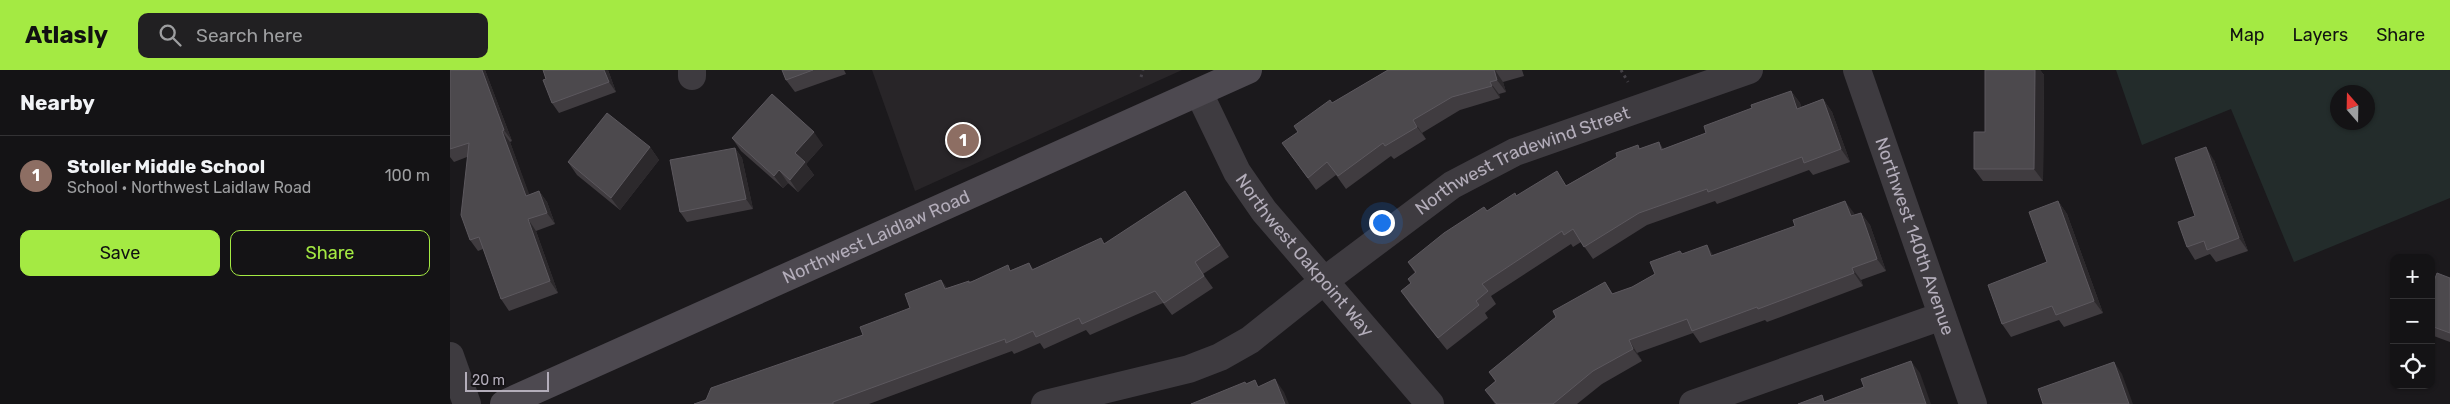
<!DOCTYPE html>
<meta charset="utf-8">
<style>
:root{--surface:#141315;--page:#212022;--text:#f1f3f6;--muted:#9d9ea0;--line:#333234;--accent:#a4ea43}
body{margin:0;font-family:Rubik,sans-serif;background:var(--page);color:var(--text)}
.controls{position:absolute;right:15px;bottom:15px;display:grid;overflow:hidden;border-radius:10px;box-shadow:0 1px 4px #0004}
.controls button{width:45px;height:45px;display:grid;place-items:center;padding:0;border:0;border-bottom:1px solid var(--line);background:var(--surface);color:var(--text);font:25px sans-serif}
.compass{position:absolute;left:1880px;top:15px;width:45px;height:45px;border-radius:50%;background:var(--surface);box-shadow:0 1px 4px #0004;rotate:340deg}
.scale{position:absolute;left:15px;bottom:12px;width:84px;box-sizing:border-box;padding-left:5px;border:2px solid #b3adba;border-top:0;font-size:14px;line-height:18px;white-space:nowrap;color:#b3adba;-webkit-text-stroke:4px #161417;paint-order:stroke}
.you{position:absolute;left:931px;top:152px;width:18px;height:18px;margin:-12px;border:4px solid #fff;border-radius:50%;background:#1a73e8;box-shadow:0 0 0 8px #1a73e833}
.badge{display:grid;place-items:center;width:32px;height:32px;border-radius:50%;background:var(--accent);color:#fff;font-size:16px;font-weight:700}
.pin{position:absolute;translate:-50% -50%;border:2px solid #fff;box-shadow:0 1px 5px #0006}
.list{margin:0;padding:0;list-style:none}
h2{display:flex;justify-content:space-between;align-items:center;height:65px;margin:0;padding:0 20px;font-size:21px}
h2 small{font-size:16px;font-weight:400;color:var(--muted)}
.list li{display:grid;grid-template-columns:32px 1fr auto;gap:15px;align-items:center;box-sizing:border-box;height:80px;padding:0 20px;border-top:1px solid var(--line)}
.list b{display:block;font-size:19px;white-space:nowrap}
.list p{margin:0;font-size:16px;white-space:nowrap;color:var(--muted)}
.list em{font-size:16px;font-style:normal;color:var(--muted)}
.actions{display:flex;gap:10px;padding:15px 20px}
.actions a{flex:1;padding:11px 0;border:1px solid var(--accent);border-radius:10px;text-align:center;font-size:18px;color:var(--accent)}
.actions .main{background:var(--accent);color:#111}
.icon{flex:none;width:28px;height:28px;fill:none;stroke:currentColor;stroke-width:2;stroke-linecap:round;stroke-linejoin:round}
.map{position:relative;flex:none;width:2000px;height:334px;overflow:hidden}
header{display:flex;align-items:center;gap:30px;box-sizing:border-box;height:70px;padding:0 25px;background:var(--accent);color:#111}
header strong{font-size:24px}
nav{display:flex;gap:28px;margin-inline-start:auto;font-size:18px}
.search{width:350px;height:45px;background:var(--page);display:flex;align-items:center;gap:12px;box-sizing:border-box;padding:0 18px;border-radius:10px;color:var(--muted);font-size:19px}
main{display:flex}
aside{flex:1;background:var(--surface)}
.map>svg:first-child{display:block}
</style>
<header>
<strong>Atlasly</strong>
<div class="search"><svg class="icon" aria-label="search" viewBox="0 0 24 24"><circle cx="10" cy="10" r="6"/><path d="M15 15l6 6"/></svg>Search here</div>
<nav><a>Map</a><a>Layers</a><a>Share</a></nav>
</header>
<main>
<aside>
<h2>Nearby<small></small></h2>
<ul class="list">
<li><span class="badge" style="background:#8d6e63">1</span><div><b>Stoller Middle School</b><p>School · Northwest Laidlaw Road</p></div><em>100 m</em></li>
</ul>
<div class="actions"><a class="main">Save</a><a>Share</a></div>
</aside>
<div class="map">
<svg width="2000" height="334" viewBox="0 0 2000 334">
<rect width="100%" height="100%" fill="#1b191c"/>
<path fill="#282528" d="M422 0H732L465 121Z"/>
<path fill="#232c2b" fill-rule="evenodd" d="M1666 0H2000V128L1844 192 1781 39 1692 75ZM1888 22H1918V52H1888Z"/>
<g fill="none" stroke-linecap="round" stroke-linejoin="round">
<path stroke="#444147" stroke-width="3" stroke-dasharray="2.5 4" stroke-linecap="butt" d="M1171 0 1178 12
M691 7 693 0"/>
<g stroke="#3e3b40" stroke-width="28">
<path id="s1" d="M1407 0 1523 334"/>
<path d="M242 6V0"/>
<path id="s2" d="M749 23 787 102 814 141 980 334"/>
<path d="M0 286 17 334"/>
<path id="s3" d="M595 334 739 299 770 287 800 270 874 211 1002 115 1065 82 1299 0"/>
<path d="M1243 334 1492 246"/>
</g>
<path stroke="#4d4950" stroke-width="28" id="s4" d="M54 334 798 0"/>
</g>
<path fill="#403c40" d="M0 0H35L62 71 60 72 79 125 89 121 97 132 105 154 86 161 108 223 59 241 51 229 33 179 28 181 20 170 17 87 4 92 0 87Z
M93 0H158L166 22 109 43 102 33 96 9Z
M332 0H394L396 4 345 22 336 10Z
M938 0H1072L1074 6 1053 12 1056 22 1049 24 1050 28 1010 40 972 63 976 69 944 89 941 86 896 119 886 105 866 120 841 85 848 62 882 33Z
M1535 0H1590L1594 5 1593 111H1533L1524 99 1535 62Z
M1341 21 1350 33 1351 37 1373 29 1382 42 1400 92 1363 105 1359 100 1267 134 1265 131 1197 155 1143 189 1131 172 1123 177 1121 174 1041 226 1046 234 1035 243 1038 248 997 280 960 234 951 221 961 213 965 203 958 192 1037 141 1066 126 1117 115 1167 87 1188 75 1190 79 1209 72 1213 79 1256 63 1302 38Z
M282 68 373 75 356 94 364 105 348 122 338 113 333 118 291 81Z
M200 77 209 90 170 140 127 105 118 92Z
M285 78 292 88 303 139 237 152 230 142Z
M1764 90 1798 181 1766 192 1760 184 1745 190 1737 177 1745 146Z
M735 121 779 187 753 204 763 218 722 245 713 233 640 265 636 260 594 279 590 273 564 284 562 281 419 334H244L413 265 460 238 491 210 497 218 561 200 579 193 583 199 655 174Z
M1608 131 1617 144 1653 243 1614 257 1609 250 1561 267 1552 254 1597 192Z
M1404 143V145L1411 143 1420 155 1436 201 1411 210 1413 216 1317 252 1315 250 1250 273 1243 263 1187 283 1192 291 1152 314 1127 334H1045L1035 320 1045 311 1039 302 1155 212 1163 224 1182 217 1205 204 1233 184 1264 185Z
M2000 208V272L1981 265V219Z"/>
<path fill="#2c292c" d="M32 0H35L62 71 54 60Z
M154 0H158L166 22 159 12Z
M1045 0 1053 12 1056 22 1047 10Z
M1585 0H1590L1594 5 1593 111 1584 99Z
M1040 12 1049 24 1050 28 1042 16Z
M1341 21 1350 33 1356 51 1347 39Z
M1373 29 1382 42 1400 92 1391 79Z
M963 50 972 63 976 69 967 57Z
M52 61 60 72 84 137 76 126Z
M364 62 373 75 356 94 364 105 348 122 340 110 345 83Z
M200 77 209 90 170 140 161 128Z
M1756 77 1764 90 1798 181 1789 168Z
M285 78 292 88 303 139 296 129Z
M329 100 338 113 333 118 324 106Z
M89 121 97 132 105 154 97 143Z
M1395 131 1404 143 1409 159 1401 146Z
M1608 131 1617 144 1653 243 1644 231Z
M1411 143 1420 155 1436 201 1427 189Z
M78 149 86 161 108 223 100 211Z
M1257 175 1265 188 1261 186Z
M1402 198 1411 210 1413 216 1404 203Z
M491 210 500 222 495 219Z
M1179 270 1187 283 1192 291 1183 279Z
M1461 291 1470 303 1481 334H1476Z
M1664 292 1672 304 1683 334H1679Z
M825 309 834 322 839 334H835Z"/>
<path fill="#4c494d" stroke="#5c585e" d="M0 0H32L54 60 52 61 76 126 89 121 97 143 78 149 100 211 51 229 29 167 20 170 11 145 19 73 0 79Z
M93 0H154L159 12 102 33 93 10 96 9Z
M332 0H363L336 10Z
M938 0H1044L1047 10 1040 12 1042 16 1002 27 963 50 967 57 935 76 933 73 888 106 877 92 858 108 832 73 848 62 844 56 880 30 882 33Z
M1535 0H1585L1584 99H1524V62H1535Z
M1341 21 1347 39 1373 29 1391 79 1354 93 1352 87 1258 122 1257 119 1189 143 1134 177 1123 159 1114 165 1112 161 1032 214 1038 221 1026 231 1029 235 988 268 951 221 961 213 958 209 966 202 958 192 994 163 1034 137 1037 141 1065 123 1066 126 1107 101 1116 116 1167 87 1166 83 1188 75 1189 79 1209 72 1211 80 1256 63 1254 56 1302 38 1301 35Z
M322 24 364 62 345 83 355 92 340 110 329 100 324 106 282 68Z
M157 43 200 77 161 128 118 92Z
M1756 77 1789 168 1757 180 1754 171 1737 177 1728 152 1745 146 1725 88Z
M285 78 296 129 230 142 220 90Z
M735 121 770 175 745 192 754 206 714 233 705 221 632 254 629 248 586 267 583 261 556 273 555 269 383 332V334H244L256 330 261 318 413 265 410 257 460 238 455 224 491 210 495 219 519 211V213L558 195 560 201 579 193 582 200 651 168 654 174Z
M1395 131 1401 146 1411 143 1427 189 1402 198 1404 203 1308 239 1307 237 1242 261 1237 249 1179 270 1183 279 1143 301 1103 334H1047L1035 320 1046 311 1039 302 1106 247 1103 241 1155 212 1162 224 1182 217 1205 204 1200 192 1230 181 1232 184 1257 175 1261 186 1345 156 1343 150Z
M1608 131 1644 231 1606 245 1602 236 1552 254 1538 215 1597 192 1579 142Z
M1987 203 2000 208V263L1981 256V219Z
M1461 291 1476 334H1348L1372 325 1374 332 1414 317 1411 309Z
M1664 292 1679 334H1593L1588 319Z
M825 309 835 334H741L795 312 796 314 805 310 808 317Z"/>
<g text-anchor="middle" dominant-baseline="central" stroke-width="4" stroke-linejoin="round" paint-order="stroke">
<g font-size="18" fill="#b3adba" stroke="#161417">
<text stroke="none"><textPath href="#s3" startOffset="545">Northwest Tradewind Street</textPath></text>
<text stroke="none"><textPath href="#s4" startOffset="408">Northwest Laidlaw Road</textPath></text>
<text stroke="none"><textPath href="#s1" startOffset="176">Northwest 140th Avenue</textPath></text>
<text stroke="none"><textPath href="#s2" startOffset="195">Northwest Oakpoint Way</textPath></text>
</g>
</g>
</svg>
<div class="controls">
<button>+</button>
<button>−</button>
<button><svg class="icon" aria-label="locate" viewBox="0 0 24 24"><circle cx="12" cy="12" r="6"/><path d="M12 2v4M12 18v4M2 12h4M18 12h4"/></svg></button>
</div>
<svg class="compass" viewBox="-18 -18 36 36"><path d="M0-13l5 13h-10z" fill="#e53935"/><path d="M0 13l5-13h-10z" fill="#9d9ea0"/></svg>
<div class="scale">20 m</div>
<div class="you"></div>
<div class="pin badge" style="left:513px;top:70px;background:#8d6e63">1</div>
</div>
</main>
